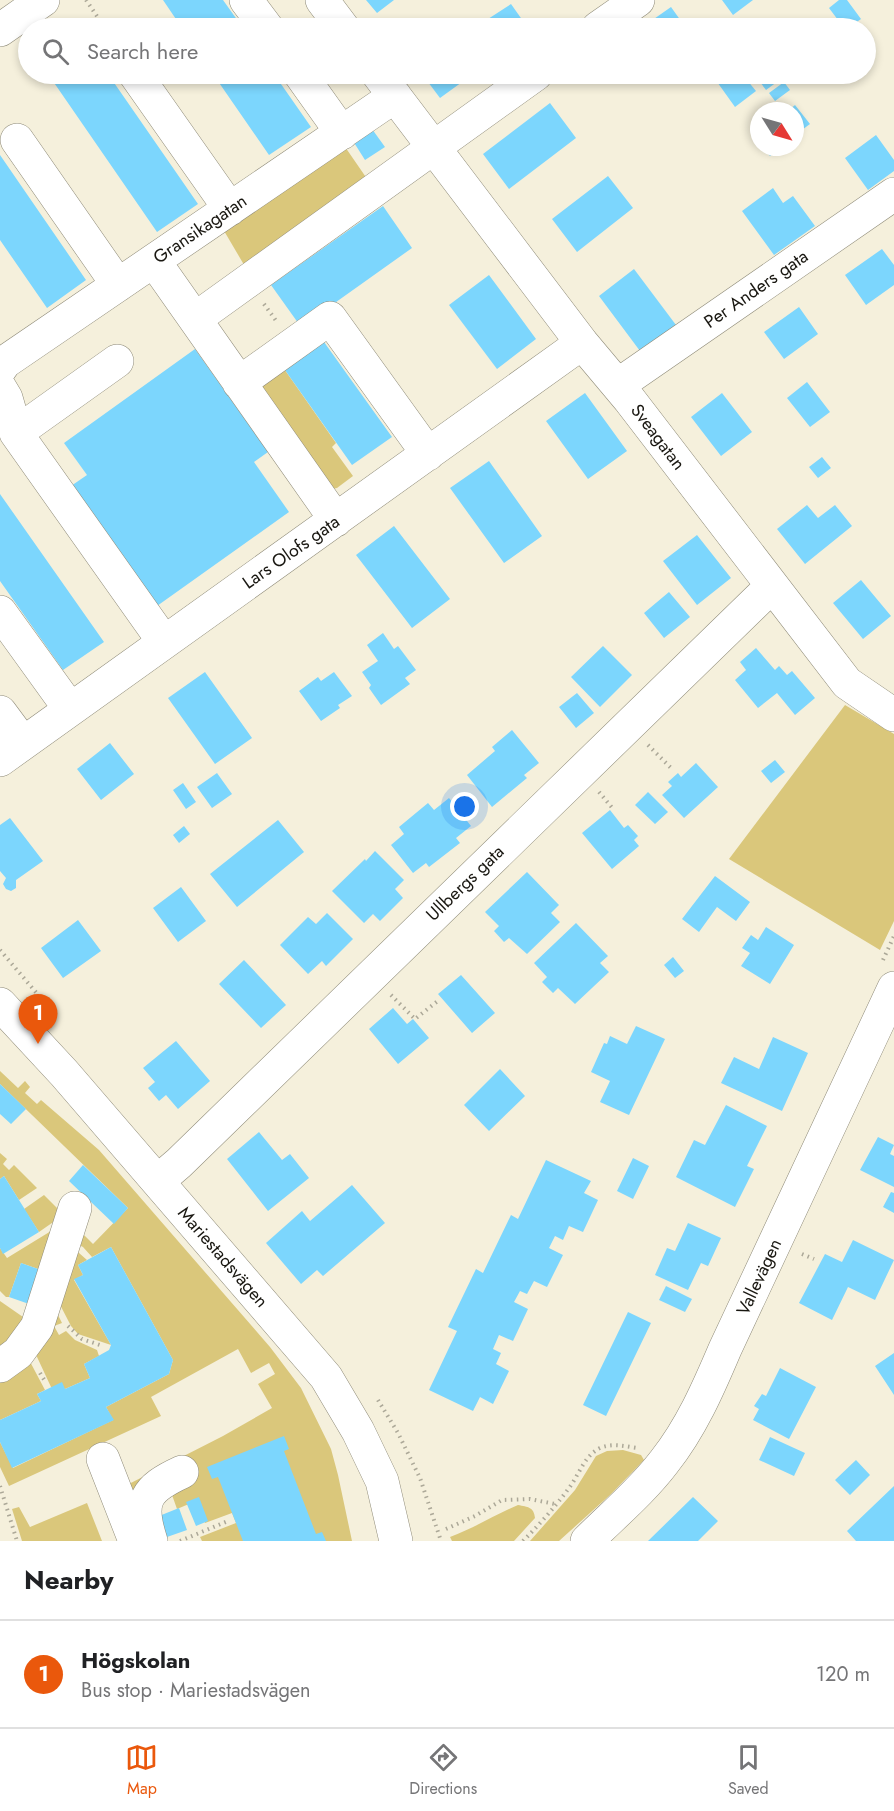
<!DOCTYPE html>
<meta charset="utf-8">
<style>
:root{--surface:#fff;--page:#f6f6f6;--text:#202124;--muted:#757577;--line:#e0e0e0;--accent:#ea580c}
body{margin:0;font-family:Jost,sans-serif;background:var(--page);color:var(--text)}
.compass{position:absolute;left:750px;top:102px;width:54px;height:54px;border-radius:50%;background:var(--surface);box-shadow:0 3px 9px #0003;rotate:127deg}
.you{position:absolute;left:465px;top:807px;width:21px;height:21px;margin:-15px;border:4px solid #fff;border-radius:50%;background:#1a73e8;box-shadow:0 0 0 9px #1a73e833}
.badge{display:grid;place-items:center;width:39px;height:39px;border-radius:50%;background:var(--accent);color:#fff;font-size:20px;font-weight:700}
.pin{position:absolute;translate:-50% -50px;filter:drop-shadow(0 2px 3px #0008)}
.pin::after{content:'';position:absolute;top:32px;width:21px;height:18px;background:inherit;clip-path:polygon(0 0,100% 0,50% 100%)}
.list{margin:0;padding:0;list-style:none}
h2{display:flex;justify-content:space-between;align-items:center;height:78px;margin:0;padding:0 24px;font-size:26px}
h2 small{font-size:20px;font-weight:400;color:var(--muted)}
.list li{display:grid;grid-template-columns:39px 1fr auto;gap:18px;align-items:center;box-sizing:border-box;height:108px;padding:0 24px;border-top:2px solid var(--line)}
.list b{display:block;font-size:22px;white-space:nowrap}
.list p{margin:0;font-size:20px;white-space:nowrap;color:var(--muted)}
.list em{font-size:20px;font-style:normal;color:var(--muted)}
.icon{flex:none;width:33px;height:33px;fill:none;stroke:currentColor;stroke-width:2;stroke-linecap:round;stroke-linejoin:round}
.map{position:relative;flex:none;width:894px;height:1541px;overflow:hidden}
.search{position:absolute;background:var(--surface);box-shadow:0 3px 9px #0003;left:18px;right:18px;top:18px;height:66px;display:flex;align-items:center;gap:15px;box-sizing:border-box;padding:0 21px;border-radius:33px;color:var(--muted);font-size:22px}
.sheet{height:186px;background:var(--surface)}
nav{display:flex;justify-content:space-around;align-items:center;box-sizing:border-box;height:84px;border-top:2px solid var(--line);background:var(--surface);font-size:16px;color:var(--muted)}
nav a{display:grid;justify-items:center;gap:3px}
nav .on{color:var(--accent)}
.map>svg:first-child{display:block}
</style>
<div class="map">
<svg width="894" height="1541" viewBox="0 0 894 1541">
<rect width="100%" height="100%" fill="#f5f0dc"/>
<path fill="#dac77b" d="M341 141 372 186 250 275 220 224Z
M280 363 336 443 332 447 353 476 337 488 327 490 252 384Z
M845 705 894 734V921L880 950 729 859Z
M0 1071 18 1088 25 1081 30 1087 25 1093 37 1104 41 1100 99 1150 270 1347 301 1388 331 1449 338 1475 352 1541H202L200 1537 236 1523 232 1513 205 1523 196 1501 177 1509 171 1492 137 1498 121 1488 223 1436 272 1408 258 1384 275 1374 269 1363 251 1373 238 1349 151 1397 161 1416 9 1486 0 1467V1442L13 1468 113 1420 106 1407 169 1374 173 1360 111 1247 92 1257 83 1247 69 1240 75 1226 93 1244 128 1208 0 1084Z
M0 1153 7 1159 3 1164 9 1170 14 1165 37 1188 19 1200 4 1176 0 1179Z
M44 1195 61 1212 59 1218 39 1232 24 1209Z
M51 1231 41 1270 21 1263 9 1297H6L0 1291V1248L7 1258Z
M67 1247 79 1253 87 1260 78 1265 83 1275 74 1280 111 1345 78 1334 71 1326 55 1295Z
M0 1301 23 1317 25 1322 0 1354Z
M53 1305 62 1323 54 1326 59 1335 66 1331 75 1340 97 1350 99 1356 84 1364 90 1378 65 1389 51 1387 31 1344Z
M27 1356 45 1390 37 1394 41 1401 0 1420V1374Z
M623 1450 641 1455 644 1460 611 1494 559 1541H530L575 1490 596 1456 607 1451Z
M87 1503 102 1541H22L12 1509 19 1507 30 1527Z
M518 1505C528 1507 534 1507 535 1518L514 1541H452L450 1537C474 1528 495 1515 518 1505Z"/>
<path fill="#7cd6fd" d="M163 0H223L243 28H182Z
M366 0H394L377 13Z
M722 0H753L733 15Z
M839 0H847L861 19 848 28H844L829 8Z
M511 4 528 28H495L488 19Z
M671 7 686 28H641Z
M48 74H108L198 204 157 232Z
M213 74H274L311 127 269 155Z
M422 74H466L469 77 440 98Z
M723 74H742L756 91 735 107 715 79Z
M754 74H777L781 79 766 90Z
M784 82 790 90 775 101 769 93Z
M550 103 576 138 509 189 483 154Z
M795 105 810 124 795 135V111H788Z
M759 125V142L751 131Z
M372 129 385 147 365 160 353 141Z
M876 135 894 160V171L868 190 845 158Z
M763 147H781L770 156Z
M0 155 86 280 47 308 0 240Z
M608 176 633 208 577 252 552 219Z
M773 188 783 203 793 196 815 226 774 255 742 211Z
M383 206 412 248 301 327 271 285Z
M882 249 894 265V285L866 305 845 275Z
M634 269 676 325 640 351 599 296Z
M489 275 536 339 497 369 449 305Z
M799 307 818 334 784 359 764 332Z
M319 335 392 437 352 465 280 363Z
M195 349 268 452 254 462 289 512 157 606 71 486 87 475 64 443Z
M807 382 830 412 810 427 787 398Z
M585 393 627 451 588 479 546 421Z
M722 393 752 432 721 456 691 417Z
M822 457 831 468 818 478 809 467Z
M489 461 542 536 504 563 450 488Z
M0 494 104 642 63 670 0 581Z
M807 505 818 518 835 505 852 526 805 564 777 529Z
M394 526 450 599 412 628 356 555Z
M697 535 731 578 697 605 663 561Z
M861 580 891 616 863 639 833 603Z
M669 592 690 617 664 638 644 613Z
M383 633 394 649 398 646 416 670 405 678 410 684 381 705 369 688 371 685 362 672 378 661 367 645Z
M603 646 632 675 600 707 571 677Z
M756 648 775 670 779 666 787 675 792 671 815 698 795 715 777 693 758 708 735 680 746 670 740 662Z
M205 672 252 738 215 764 168 698Z
M334 672 352 696 338 705 340 708 321 721 299 691 318 677 321 681Z
M577 693 594 713 576 728 559 707Z
M512 730 539 763 524 775 527 778 492 807 467 775 495 751 492 747Z
M110 743 134 774 101 800 77 769Z
M775 760 785 772 771 783 761 771Z
M696 763 718 787 684 818 662 795 672 786 668 782 678 773 681 777Z
M217 773 232 794 212 808 197 787Z
M183 783 196 802 186 809 173 790Z
M648 792 668 812 655 824 635 805Z
M449 798 471 826 456 838 460 843 429 867 426 863 413 873 391 845 404 834 399 827 428 803 434 810Z
M610 810 624 828 628 825 638 836 634 840 639 846 612 869 582 833Z
M10 818 43 861 16 880V888L11 891 6 889 3 884 6 878 0 871V825Z
M278 820 304 852 237 907 210 874Z
M184 826 190 834 179 843 173 835Z
M375 851 404 880 395 889 403 898 380 921 373 914 364 923 332 891 365 859 366 861Z
M527 872 559 905 551 913 560 922 527 954 509 938 504 942 494 931 499 926 485 912Z
M715 876 750 902 736 921 717 907 699 932 682 919Z
M181 887 206 921 178 942 153 908Z
M327 913 353 939 326 966 322 961 308 974 280 945 308 917 316 924Z
M78 920 101 951 63 978 41 948Z
M576 923 608 956 600 963 609 972 575 1004 558 988 553 993 542 982 547 977 534 963Z
M766 927 794 945 770 984 741 966 750 953 742 948 751 935 758 940Z
M673 957 684 971 675 978 664 965Z
M244 960 286 1005 261 1028 219 984Z
M461 975 495 1013 472 1033 438 994Z
M393 1008 407 1024 413 1019 429 1038 398 1064 369 1029Z
M636 1026 665 1039 629 1115 600 1102 610 1081 591 1072 604 1043 607 1044 610 1036 627 1044Z
M773 1037 808 1053 782 1111 721 1083 734 1057 759 1069Z
M176 1041 210 1081 178 1109 166 1095 159 1101 148 1088 155 1082 143 1068Z
M500 1069 525 1096 489 1131 464 1105Z
M0 1084 26 1109 11 1124 0 1114Z
M726 1105 767 1126 747 1166 754 1169 735 1207 676 1177 694 1140 705 1145Z
M259 1132 282 1160 290 1154 309 1178 268 1211 227 1159Z
M878 1137 894 1145 890 1154 894 1156V1187L860 1170Z
M633 1158 649 1166 633 1199 617 1191Z
M546 1160 591 1181 584 1193 598 1200 583 1232 569 1226 563 1240 555 1236 549 1248 563 1255 547 1287 534 1281 527 1294 520 1291 514 1302 528 1309 513 1341 499 1335 493 1349 501 1353 496 1364 509 1371 493 1404 480 1397 473 1411 429 1390 457 1331 448 1327 476 1269 483 1273 511 1215 518 1219Z
M83 1165 128 1208 114 1224 69 1181Z
M4 1176 39 1232 3 1254 0 1248V1179Z
M352 1185 385 1223 323 1276 317 1270 301 1284 266 1243 302 1211 310 1221Z
M891 1192 894 1193V1213L883 1207Z
M688 1223 721 1238 708 1266 701 1263 688 1290 655 1275 667 1248 675 1251Z
M853 1240 894 1260 875 1300 848 1287 832 1320 799 1303 825 1254 842 1262Z
M111 1247 173 1360 169 1374 106 1407 114 1420 12 1468 0 1442V1420L41 1401 37 1394 62 1382 65 1389 90 1378 84 1364 109 1350 111 1345 74 1279 83 1275 78 1265Z
M21 1263 41 1270 29 1304 9 1297Z
M666 1286 692 1299 685 1312 659 1300Z
M628 1312 651 1323 606 1416 583 1405Z
M894 1353V1395L875 1366Z
M780 1368 816 1387 789 1439 753 1420 759 1409 754 1406 762 1394 766 1396Z
M284 1436 289 1449 284 1451 316 1534 322 1532 326 1541H243L218 1477 212 1479 207 1467Z
M770 1437 805 1453 794 1476 759 1460Z
M856 1460 870 1475 850 1495 835 1480Z
M894 1486V1541H856L847 1531Z
M199 1497 208 1521 196 1526 186 1502Z
M693 1497 718 1521 698 1541H648Z
M179 1508 187 1530 167 1537 159 1516Z"/>
<g fill="none" stroke-linecap="round" stroke-linejoin="round">
<defs>
<path id="minor" d="M246 0 267 28
M322 0 343 28
M598 28 638 0
M0 30 43 0
M135 74 230 209
M300 74 342 133
M378 74 582 343 629 399 847 683 894 715
M17 140 118 285
M154 261 336 520
M195 319 536 74
M117 361 16 433 164 642
M0 369 5 362 395 96
M239 383 330 318 428 454
M618 385 894 194
M0 388 6 398 16 433
M0 612 70 709
M0 712 23 743
M0 760 582 343
M0 1004 64 1073 326 1377 358 1431 382 1481 396 1541
M158 1181 179 1163 772 586
M0 1366 18 1353 37 1327 75 1208
M103 1459 135 1541
M151 1541C138 1501 145 1489 182 1472
M587 1541C613 1515 642 1491 664 1462 691 1428 708 1389 725 1349L894 988"/>
</defs>
<use href="#minor" stroke="#8f8b79" stroke-width="34"/>
<path stroke="#aca898" stroke-width="4" stroke-dasharray="1.5 4.5" stroke-linecap="butt" d="M86 0 105 28
M264 304 277 322
M648 745 671 768
M599 792 614 810
M0 950 57 1017
M883 960 894 936
M391 995 415 1019 439 1000
M802 1254 814 1259
M68 1326 82 1339 100 1345
M40 1373 45 1381
M378 1400 398 1433 420 1478 441 1541
M0 1486 17 1541
M446 1529 475 1516 502 1500 530 1499 555 1504
M180 1541 228 1521
M523 1541C539 1525 555 1507 569 1488 579 1475 584 1456 600 1448 612 1443 624 1446 637 1448"/>
<use href="#minor" stroke="#fff" stroke-width="33"/>
</g>
<g text-anchor="middle" dominant-baseline="central" stroke-width="5" stroke-linejoin="round" paint-order="stroke">
<g font-size="18" fill="#191711" stroke="#fff">
<text transform="translate(200 229) rotate(-34)">Gransikagatan</text>
<text transform="translate(756 289) rotate(-35)">Per Anders gata</text>
<text transform="translate(658 437) rotate(53)">Sveagatan</text>
<text transform="translate(291 552) rotate(-35)">Lars Olofs gata</text>
<text transform="translate(465 883) rotate(-44)">Ullbergs gata</text>
<text transform="translate(223 1257) rotate(49)">Mariestadsvägen</text>
<text transform="translate(759 1277) rotate(-65)">Vallevägen</text>
</g>
</g>
</svg>
<svg class="compass" viewBox="-18 -18 36 36"><path d="M0-13l5 13h-10z" fill="#e53935"/><path d="M0 13l5-13h-10z" fill="#757577"/></svg>
<div class="you"></div>
<div class="pin badge" style="left:38px;top:1044px">1</div>
<div class="search"><svg class="icon" aria-label="search" viewBox="0 0 24 24"><circle cx="10" cy="10" r="6"/><path d="M15 15l6 6"/></svg>Search here</div>
</div>
<section class="sheet">
<h2>Nearby<small></small></h2>
<ul class="list">
<li><span class="badge">1</span><div><b>Högskolan</b><p>Bus stop · Mariestadsvägen</p></div><em>120 m</em></li>
</ul>
</section>
<nav>
<a class="on"><svg class="icon" aria-label="map" viewBox="0 0 24 24"><path d="M3 6l6-2 6 2 6-2v14l-6 2-6-2-6 2zM9 4v14M15 6v14"/></svg>Map</a>
<a><svg class="icon" aria-label="directions" viewBox="0 0 24 24"><path d="M12 3l9 9-9 9-9-9zM9 14v-3h6M13 9l2 2-2 2"/></svg>Directions</a>
<a><svg class="icon" aria-label="saved" viewBox="0 0 24 24"><path d="M7 4h10v16l-5-4-5 4z"/></svg>Saved</a>
</nav>
